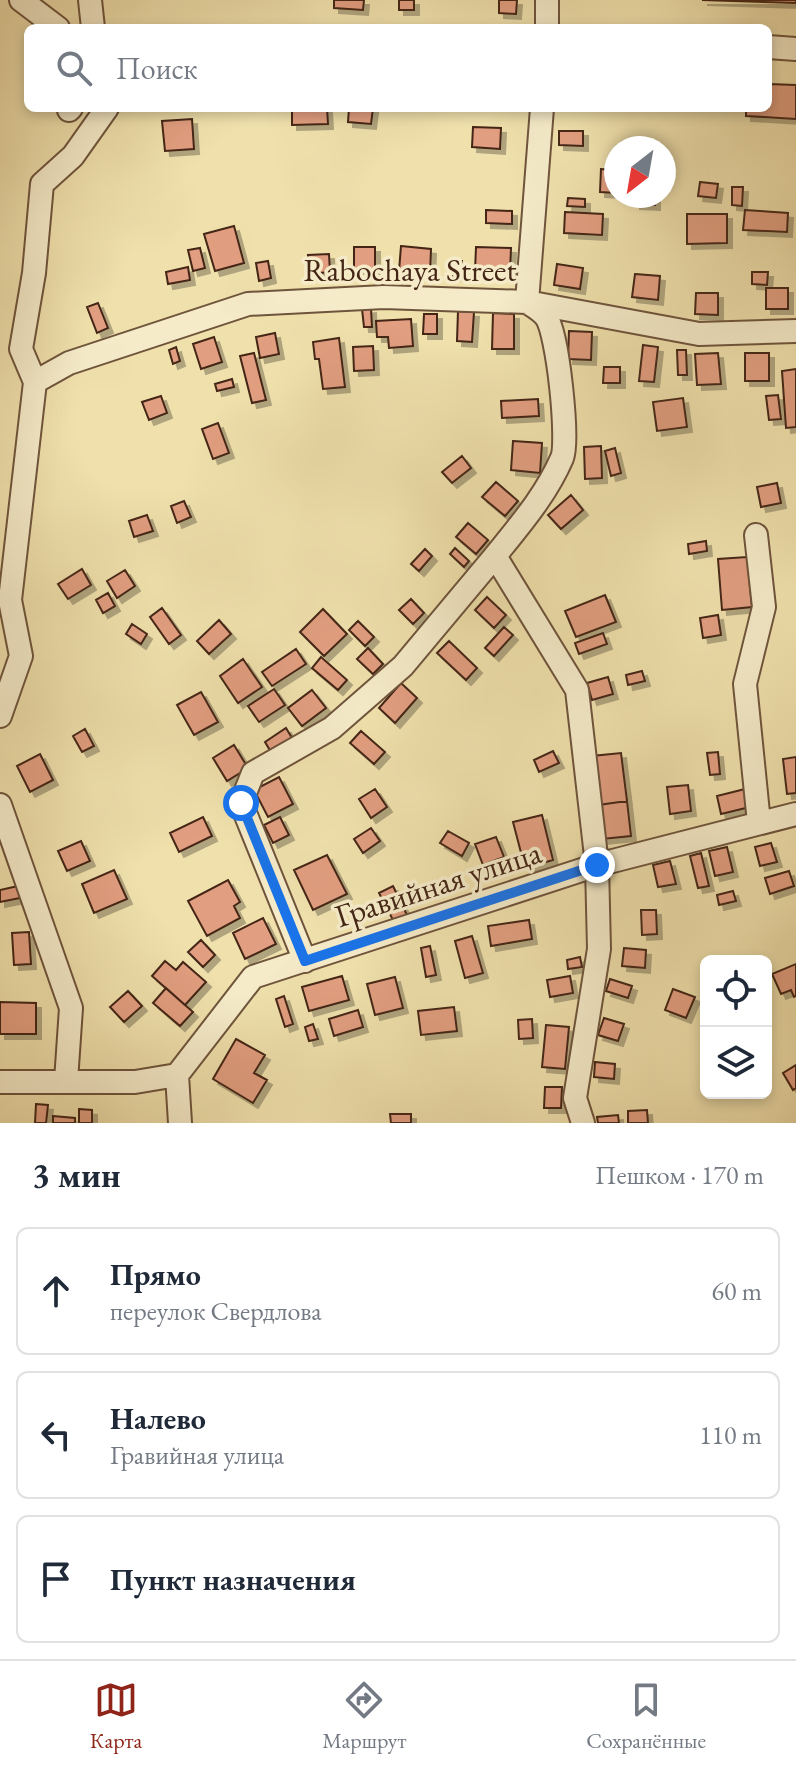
<!DOCTYPE html>
<html lang="ru">
<meta charset="utf-8">
<style>
:root{--surface:#fff;--page:#f6f6f7;--text:#1f2937;--muted:#747a83;--line:#e0e1e3;--accent:#8f2418}
body{margin:0;font-family:"EB Garamond",serif;background:var(--page);color:var(--text)}
.controls{position:absolute;right:24px;bottom:24px;display:grid;overflow:hidden;border-radius:12px;box-shadow:0 4px 12px #0003}
.controls button{width:72px;height:72px;display:grid;place-items:center;padding:0;border:0;border-bottom:2px solid var(--line);background:var(--surface);color:var(--text);font:40px sans-serif}
.compass{position:absolute;left:604px;top:136px;width:72px;height:72px;border-radius:50%;background:var(--surface);box-shadow:0 4px 12px #0003;rotate:211deg}
.stop{position:absolute;width:24px;height:24px;margin:-18px;border:6px solid #1a73e8;border-radius:50%;background:#fff}
.stop.end{background:#1a73e8;border-color:#fff;box-shadow:0 2px 8px #0008}
.list{margin:0;padding:0;list-style:none}
h2{display:flex;justify-content:space-between;align-items:center;height:104px;margin:0;padding:0 32px;font-size:34px}
h2 small{font-size:26px;font-weight:400;color:var(--muted)}
.list li{display:grid;grid-template-columns:52px 1fr auto;gap:24px;align-items:center;box-sizing:border-box;height:128px;margin:0 16px 16px;padding:0 16px;border:2px solid var(--line);border-radius:12px}
.list b{display:block;font-size:30px;white-space:nowrap}
.list p{margin:0;font-size:26px;white-space:nowrap;color:var(--muted)}
.list em{font-size:26px;font-style:normal;color:var(--muted)}
.icon{flex:none;width:44px;height:44px;fill:none;stroke:currentColor;stroke-width:2;stroke-linecap:round;stroke-linejoin:round}
.map{position:relative;flex:none;width:796px;height:1123px;overflow:hidden}
.search{position:absolute;background:var(--surface);box-shadow:0 4px 12px #0003;left:24px;right:24px;top:24px;height:88px;display:flex;align-items:center;gap:20px;box-sizing:border-box;padding:0 28px;border-radius:12px;color:var(--muted);font-size:30px}
.sheet{height:536px;background:var(--surface)}
nav{display:flex;justify-content:space-around;align-items:center;box-sizing:border-box;height:112px;border-top:2px solid var(--line);background:var(--surface);font-size:22px;color:var(--muted)}
nav a{display:grid;justify-items:center;gap:4px}
nav .on{color:var(--accent)}
.map>svg:first-child{display:block}
</style>
<div class="map">
<svg width="796" height="1123" viewBox="0 0 796 1123">
<defs>
<filter id="shadow"><feDropShadow dx="5" dy="5" stdDeviation="0" flood-color="#0004"/></filter>
</defs>
<rect width="100%" height="100%" fill="#efe0ac"/>
<filter id="stains"><feTurbulence type="fractalNoise" baseFrequency=".0025" numOctaves="4"/><feColorMatrix values="0 0 0 0 .2 0 0 0 0 .09 0 0 0 0 .02 0 0 0 .5 -.17"/></filter>
<radialGradient id="worn" r=".72"><stop offset=".6" stop-color="#630" stop-opacity="0"/><stop offset="1" stop-color="#630" stop-opacity=".3"/></radialGradient>
<path fill="#e19e80" stroke="#442616" stroke-width="2" filter="url(#shadow)" d="M334 0H364L363 10 334 8Z
M399 0H414V10H399Z
M499 0H517L516 14 499 13Z
M702 0H796V3Z
M768 84 796 85V119L746 116V108H768Z
M292 108H327L328 124 292 125Z
M349 108H373L371 124 348 122Z
M192 119 194 149 165 151 162 121Z
M473 127 501 128 500 149 472 147Z
M559 131H583V146L559 145Z
M601 169 616 170V193L600 192Z
M700 182 718 184 716 198 698 196Z
M732 187H743L742 206 732 205Z
M635 196H655V205L635 204Z
M568 198 585 199V207L567 206Z
M486 210 512 211V224L486 223Z
M745 210 788 213 787 232 743 230Z
M565 212 603 214 602 235 564 233Z
M687 214H727V243L687 244Z
M234 226 244 263 215 271 204 234Z
M401 246 431 249 430 274 399 271Z
M354 247H375V269H354Z
M476 247 511 248 510 272 475 271Z
M200 248 205 268 193 271 188 250Z
M329 254 330 272 309 274 308 255Z
M268 261 271 278 259 281 256 263Z
M450 261H462V276H449Z
M557 264 583 268 580 289 554 285Z
M188 267 190 280 168 284 166 272Z
M752 272H768L767 285 752 284Z
M635 274 660 276 658 300 632 297Z
M766 288H788V309H766Z
M696 293H718V315L695 314Z
M98 303 108 328 97 333 87 307Z
M371 308 372 327H364L362 309Z
M458 311 474 312 472 342 457 341Z
M493 313 514 314V349H492Z
M424 314H437V334H423Z
M411 319 413 346 389 348 388 337H377L376 321Z
M569 331 592 332 591 360 568 359Z
M275 333 279 354 260 358 256 337Z
M214 337 222 362 201 369 193 344Z
M339 338 345 387 323 389 319 359H315L313 342Z
M643 345 658 347 654 382 639 381Z
M373 346 374 370 354 371 353 347Z
M176 347 180 361 173 364 169 350Z
M677 350H686L687 375H678Z
M254 353 266 400 252 403 240 356Z
M718 353 721 384 697 385 695 354Z
M745 353H769V381H745Z
M604 367H620V383H603Z
M796 369V427L786 428 782 371Z
M232 379 234 387 217 391 215 384Z
M778 395 781 419 769 420 766 396Z
M161 396 167 413 149 420 142 402Z
M683 398 687 427 657 431 653 402Z
M538 399 539 416 502 418 501 401Z
M218 423 229 453 213 459 202 429Z
M513 441 542 443 540 473 511 470Z
M601 446 602 478 585 479 584 447Z
M615 448 621 473 611 476 605 451Z
M462 456 471 468 452 483 442 472Z
M496 482 518 501 505 516 482 497Z
M777 483 781 503 761 507 757 487Z
M571 495 583 510 561 529 548 515Z
M184 501 191 517 177 523 171 506Z
M147 515 153 531 134 537 129 521Z
M468 523 488 540 476 554 456 537Z
M706 541 707 551 689 554 688 544Z
M455 548 469 561 464 567 450 554Z
M425 549 432 556 419 571 411 564Z
M747 557 752 607 722 610 718 559Z
M82 569 91 585 68 599 58 584Z
M125 570 135 586 117 598 107 581Z
M108 593 115 606 103 613 96 600Z
M605 595 616 622 576 637 565 611Z
M487 597 506 615 494 628 475 610Z
M411 599 424 613 413 624 399 610Z
M162 608 181 635 169 644 150 617Z
M323 609 347 634 324 656 300 632Z
M718 615 721 635 703 638 700 618Z
M219 620 231 634 209 654 197 641Z
M358 621 374 637 365 646 349 630Z
M132 624 147 634 141 644 126 634Z
M504 627 513 635 494 656 485 648Z
M603 633 607 644 579 654 575 643Z
M449 641 477 668 466 680 437 653Z
M368 648 383 664 373 674 357 659Z
M296 649 306 664 272 686 262 672Z
M321 657 347 680 338 690 312 668Z
M243 659 262 687 238 703 220 676Z
M642 671 645 681 628 685 626 675Z
M608 677 613 694 592 700 587 683Z
M401 683 417 698 395 723 379 708Z
M274 689 285 705 259 722 248 706Z
M312 690 326 708 302 726 288 708Z
M201 692 218 722 194 735 177 705Z
M286 728 292 738 271 752 265 742Z
M85 729 94 746 82 752 73 736Z
M361 731 385 752 374 764 350 743Z
M234 745 248 768 227 781 213 758Z
M553 751 559 763 539 772 534 760Z
M718 752 720 774 710 775 707 753Z
M621 753 627 801 598 805 592 756Z
M40 754 53 780 30 792 17 766Z
M796 757V793L787 794 783 759Z
M279 777 293 804 268 817 254 790Z
M688 785 691 811 670 814 667 787Z
M375 789 387 807 371 818 359 799Z
M745 789 750 807 721 814 717 796Z
M627 801 631 836 602 839 598 805Z
M542 815 553 860 525 868 513 822Z
M203 817 212 836 179 852 170 833Z
M280 817 289 835 273 843 264 825Z
M371 828 380 841 363 853 354 839Z
M448 831 469 843 462 856 440 843Z
M496 837 504 857 483 865 475 844Z
M81 841 90 861 67 871 58 851Z
M771 843 777 862 760 866 755 847Z
M727 847 733 872 715 876 709 851Z
M701 853 709 886 698 888 690 856Z
M327 855 347 894 313 910 294 870Z
M670 861 676 884 658 887 653 865Z
M114 870 127 899 94 913 82 884Z
M789 871 794 886 770 894 765 878Z
M228 880 240 902 234 906 240 918 207 936 188 901Z
M18 886 20 898 0 902V890Z
M393 886 407 915 394 922 379 893Z
M733 891 736 901 719 905 717 895Z
M641 910H656L657 934 642 935Z
M263 918 276 944 245 959 233 933Z
M529 920 532 939 491 946 488 926Z
M29 932 31 964 14 965 12 933Z
M472 936 483 973 465 978 455 941Z
M201 940 215 955 203 967 188 952Z
M430 946 436 975 426 977 421 948Z
M624 948 646 950 645 968 622 966Z
M580 957 582 967 568 969 567 960Z
M165 961 176 970 183 962 206 982 185 1005 152 976Z
M796 964V996L794 997 791 990 781 994 772 974Z
M342 976 349 1000 309 1011 302 987Z
M570 976 573 993 550 997 547 980Z
M395 977 403 1008 375 1015 367 984Z
M610 979 632 986 628 998 606 991Z
M166 988 193 1012 180 1026 153 1003Z
M673 989 695 997 686 1018 665 1010Z
M128 991 142 1006 124 1022 110 1007Z
M284 996 293 1024 285 1027 276 999Z
M0 1002 36 1003V1034H0Z
M454 1007 457 1031 421 1035 418 1011Z
M358 1010 363 1027 334 1036 329 1019Z
M604 1018 624 1024 618 1041 598 1035Z
M532 1019 533 1038 519 1039 518 1020Z
M313 1024 318 1039 309 1041 305 1027Z
M546 1025 569 1027 565 1069 542 1067Z
M236 1039 265 1055 254 1073 267 1080 253 1103 213 1079Z
M595 1062 615 1064 614 1079 594 1077Z
M796 1065V1088L793 1090 783 1073Z
M545 1087H562L561 1108H544Z
M36 1104 48 1105 46 1123H35Z
M79 1109 92 1110V1123H79Z
M647 1110 648 1123H628V1111Z
M390 1114H411V1123H391Z
M618 1115 619 1123H598L597 1117Z
M53 1116 75 1118V1123H53Z"/>
<g fill="none" stroke-linecap="round" stroke-linejoin="round">
<defs>
<path id="minor" d="M21 0 58 28
M90 0 93 28
M547 0V28
M768 47 796 49
M542 108 527 302C533 306 542 311 546 317 558 333 569 441 562 458 546 495 520 525 495 556L577 690 597 865 599 949 575 1098 583 1123
M69 110 71 108
M35 382 69 363 248 304 384 297 527 302 699 334 796 331
M756 535 764 607 745 684 759 823
M0 716 21 656 10 600 35 382 21 349 34 273 42 184 73 156 107 108
M0 805 71 1008 66 1081
M305 961 241 803 253 773 332 728 403 666 495 556
M177 1075 180 1123
M0 1082H135L177 1075 253 977 597 865 796 814"/>
</defs>
<use href="#minor" stroke="#6f543c" stroke-width="26"/>
<use href="#minor" stroke="#f5ebc9" stroke-width="22"/>
</g>
<g fill="none" stroke-linecap="round" stroke-linejoin="round">
<path stroke="#1a73e8" stroke-width="10" d="M241 803 305 961 597 865"/>
</g>
<g text-anchor="middle" dominant-baseline="central" stroke-width="7" stroke-linejoin="round" paint-order="stroke">
<g font-size="32" fill="#442616" stroke="#f5ebc9">
<text x="410" y="270">Rabochaya Street</text>
<text transform="translate(438 884) rotate(-18)">Гравийная улица</text>
</g>
</g>
<rect width="100%" height="100%" filter="url(#stains)"/>
<rect width="100%" height="100%" fill="url(#worn)"/>
</svg>
<div class="controls">
<button><svg class="icon" aria-label="locate" viewBox="0 0 24 24"><circle cx="12" cy="12" r="6"/><path d="M12 2v4M12 18v4M2 12h4M18 12h4"/></svg></button>
<button><svg class="icon" aria-label="layers" viewBox="0 0 24 24"><path d="M12 4l9 5-9 5-9-5zM3 14l9 5 9-5"/></svg></button>
</div>
<svg class="compass" viewBox="-18 -18 36 36"><path d="M0-13l5 13h-10z" fill="#e53935"/><path d="M0 13l5-13h-10z" fill="#747a83"/></svg>
<div class="stop" style="left:241px;top:803px"></div>
<div class="stop end" style="left:597px;top:865px"></div>
<div class="search"><svg class="icon" aria-label="search" viewBox="0 0 24 24"><circle cx="10" cy="10" r="6"/><path d="M15 15l6 6"/></svg>Поиск</div>
</div>
<section class="sheet">
<h2>3 мин<small>Пешком · 170 m</small></h2>
<ul class="list">
<li><svg class="icon" aria-label="ahead" viewBox="0 0 24 24"><path d="M12 20V5M6 11l6-6 6 6"/></svg><div><b>Прямо</b><p>переулок Свердлова</p></div><em>60 m</em></li>
<li><svg class="icon" aria-label="left" viewBox="0 0 24 24"><path d="M17 20v-9H6M10 6l-5 5 5 5"/></svg><div><b>Налево</b><p>Гравийная улица</p></div><em>110 m</em></li>
<li><svg class="icon" aria-label="arrive" viewBox="0 0 24 24"><path d="M6 21V4h12l-3 4 3 4H6"/></svg><div><b>Пункт назначения</b></div></li>
</ul>
</section>
<nav>
<a class="on"><svg class="icon" aria-label="map" viewBox="0 0 24 24"><path d="M3 6l6-2 6 2 6-2v14l-6 2-6-2-6 2zM9 4v14M15 6v14"/></svg>Карта</a>
<a><svg class="icon" aria-label="directions" viewBox="0 0 24 24"><path d="M12 3l9 9-9 9-9-9zM9 14v-3h6M13 9l2 2-2 2"/></svg>Маршрут</a>
<a><svg class="icon" aria-label="saved" viewBox="0 0 24 24"><path d="M7 4h10v16l-5-4-5 4z"/></svg>Сохранённые</a>
</nav>
